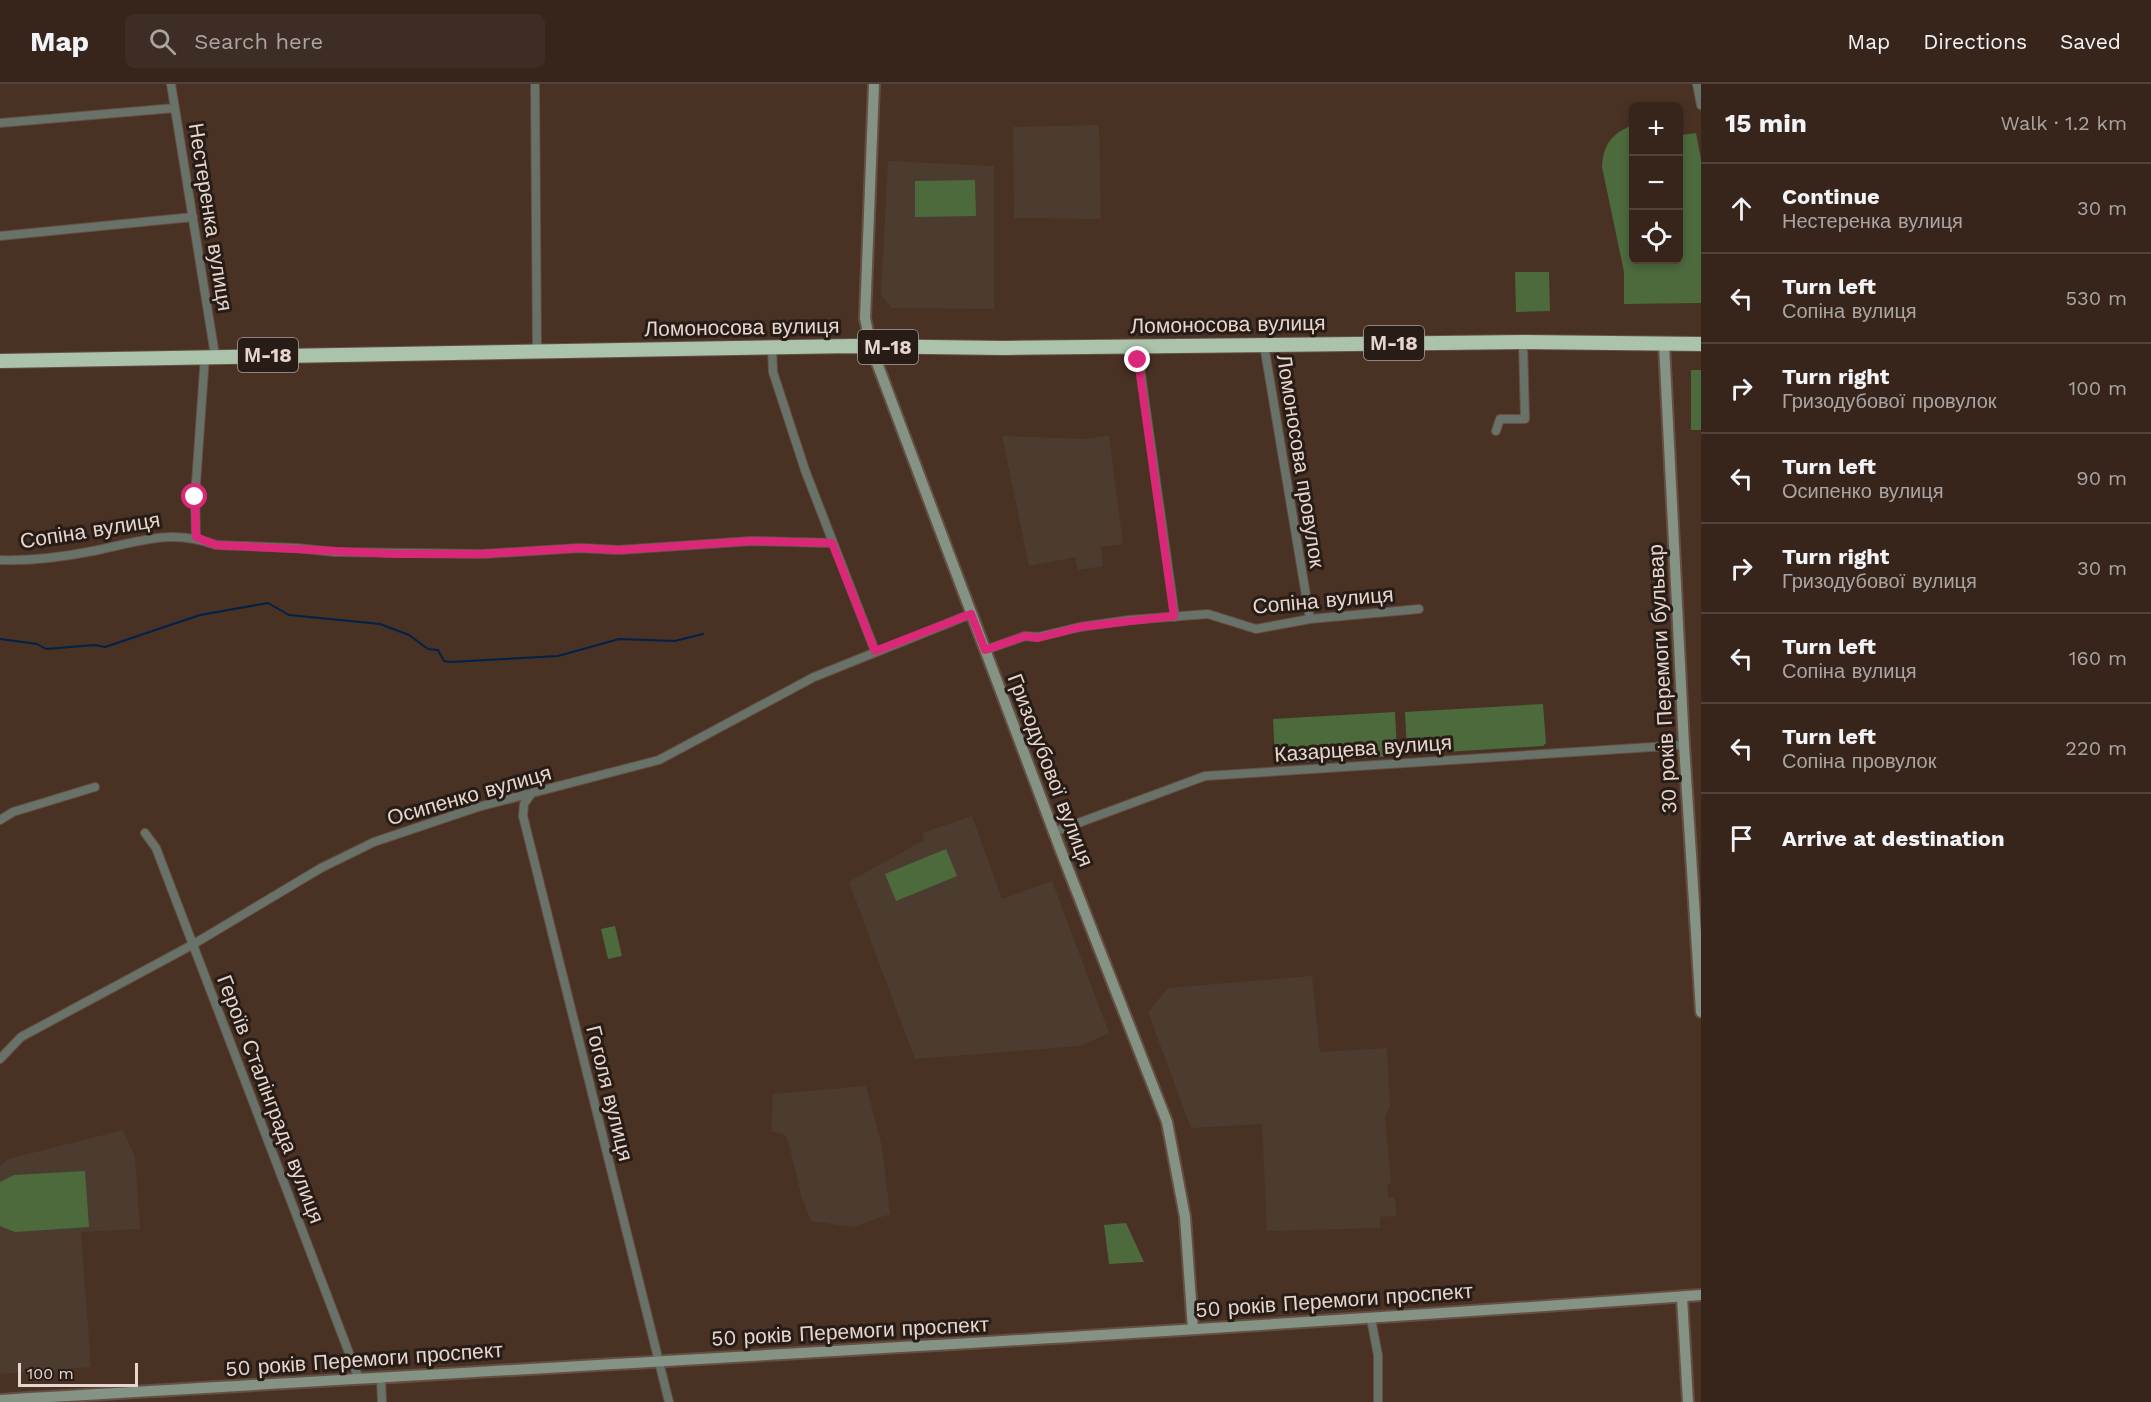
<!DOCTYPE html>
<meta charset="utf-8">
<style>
:root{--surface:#37251b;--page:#3e2d24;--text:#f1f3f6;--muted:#aaa5a3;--line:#51423a}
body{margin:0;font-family:"Work Sans",sans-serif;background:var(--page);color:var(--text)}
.controls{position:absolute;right:18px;top:18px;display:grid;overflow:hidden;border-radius:9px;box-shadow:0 3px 9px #0003}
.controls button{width:54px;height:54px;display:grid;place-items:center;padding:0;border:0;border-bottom:2px solid var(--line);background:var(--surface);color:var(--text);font:30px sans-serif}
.scale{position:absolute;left:18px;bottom:15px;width:120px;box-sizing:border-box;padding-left:6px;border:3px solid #e6d6ce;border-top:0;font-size:16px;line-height:21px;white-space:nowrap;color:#e6d6ce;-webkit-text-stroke:4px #271c16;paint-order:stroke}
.stop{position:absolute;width:18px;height:18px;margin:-14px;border:4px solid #db2777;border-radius:50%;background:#fff}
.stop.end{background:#db2777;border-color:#fff;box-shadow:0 2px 6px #0008}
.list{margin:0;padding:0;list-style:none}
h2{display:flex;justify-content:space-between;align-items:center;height:78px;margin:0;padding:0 24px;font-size:26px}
h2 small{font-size:20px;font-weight:400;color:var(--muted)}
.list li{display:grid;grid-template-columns:39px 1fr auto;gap:18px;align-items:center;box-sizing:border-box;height:90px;padding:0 24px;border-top:2px solid var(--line)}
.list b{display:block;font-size:22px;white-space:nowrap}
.list p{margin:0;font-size:20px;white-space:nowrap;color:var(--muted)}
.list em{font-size:20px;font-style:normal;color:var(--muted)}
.icon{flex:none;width:33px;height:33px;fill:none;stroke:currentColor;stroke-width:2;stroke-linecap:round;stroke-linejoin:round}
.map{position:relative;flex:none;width:1701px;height:1318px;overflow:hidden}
header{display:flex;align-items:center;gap:36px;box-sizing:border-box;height:84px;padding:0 30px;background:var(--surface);border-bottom:2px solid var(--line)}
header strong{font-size:28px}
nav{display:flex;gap:33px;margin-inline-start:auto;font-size:21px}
.search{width:420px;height:54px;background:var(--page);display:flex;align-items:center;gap:15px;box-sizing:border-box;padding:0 21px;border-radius:9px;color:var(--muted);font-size:22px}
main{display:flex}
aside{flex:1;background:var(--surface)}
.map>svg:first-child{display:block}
</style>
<header>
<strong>Map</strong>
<div class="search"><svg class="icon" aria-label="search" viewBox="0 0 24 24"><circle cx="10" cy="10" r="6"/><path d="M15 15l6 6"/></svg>Search here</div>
<nav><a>Map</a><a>Directions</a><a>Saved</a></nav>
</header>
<main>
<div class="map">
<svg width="1701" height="1318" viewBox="0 0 1701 1318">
<rect width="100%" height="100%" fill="#493124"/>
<path fill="#4c3c30" d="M1099 41 1101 135 1014 134 1013 43Z
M888 77 994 82V225L891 224 881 210Z
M1109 351 1123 460 1101 463 1103 482 1078 486 1075 473 1029 482 1002 352 1084 355Z
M972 732 1002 815 1052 797 1109 949 1080 962 915 975 849 798 924 756 922 749Z
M1312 892 1320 968 1387 964 1390 1023 1385 1032 1391 1100 1387 1101 1388 1113H1395L1396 1132 1380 1133V1144L1267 1147 1262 1040 1191 1044 1148 928 1168 904Z
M866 1002 882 1063 890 1130 853 1143 811 1137 802 1114 788 1057 784 1050 771 1047 773 1010Z
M123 1046 135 1073 140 1145 81 1148 91 1283 0 1290V1082L8 1075Z"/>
<path fill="#4d6a3d" d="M1633 41 1634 176H1678L1679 49 1682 51 1696 49 1701 75V219L1624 220V188L1602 83C1603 61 1612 49 1633 41Z
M975 96 976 132 915 133V97Z
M1515 188H1549L1550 227 1516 228Z
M1691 286H1701V346H1691Z
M1543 620 1546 659 1543 662 1413 670 1407 666 1405 628Z
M1395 628 1397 668 1393 672 1281 680 1275 674 1273 635Z
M946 765 957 792 896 817 885 790Z
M615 842 622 872 608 875 601 845Z
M85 1087 89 1143 15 1148 0 1142V1098L14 1091Z
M1126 1139 1144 1178 1109 1180 1104 1141Z"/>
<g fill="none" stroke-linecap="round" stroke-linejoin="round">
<path stroke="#00224a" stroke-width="2" d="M0 555 37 560 46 565 95 561 105 563 200 531 268 519 289 531 380 540 409 551 428 565 438 566 444 577 450 578 558 572 619 555 675 557 703 550"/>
<defs>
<path id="street" d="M171 0 215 271
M535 0 537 267
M1697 0 1701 21
M0 39 175 24
M0 152 193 133
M1264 261 1310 535
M1137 262 1175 533
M772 264 773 288 805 386 875 567
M1496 347 1500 335H1525L1523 258
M196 454 195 413 205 272
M0 476C31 477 63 473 93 467 139 458 170 444 216 461L296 464 335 468 483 470 580 464 619 466 752 457 832 459
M985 566 1025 552 1038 553 1080 543 1129 536 1208 530 1256 545 1310 535 1419 525
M531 710 524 720 523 732 669 1318
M0 736 13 728 95 703
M1054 748 1205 692 1684 661
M145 749 156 764 359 1295
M0 975 21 953 192 861 321 784 374 758 478 723 659 676 814 593 971 530
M1371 1235 1378 1271V1318
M381 1294 382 1318"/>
<path id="secondary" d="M874 0 865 234 871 263 1061 767 1167 1038 1185 1133 1193 1245
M1664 260 1684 661 1701 928
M1682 1213 1688 1318
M0 1316C567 1282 1134 1252 1701 1211"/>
<path id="highway" d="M0 277 853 262 1004 264 1523 258 1701 260"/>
</defs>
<use href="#street" stroke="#654f43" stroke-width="10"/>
<use href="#secondary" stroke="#654f43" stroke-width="14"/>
<use href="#highway" stroke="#654f43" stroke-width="16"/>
<use href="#street" stroke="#697269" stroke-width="8"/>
<use href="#secondary" stroke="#849384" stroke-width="10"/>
<use href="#highway" stroke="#abc2ab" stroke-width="14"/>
</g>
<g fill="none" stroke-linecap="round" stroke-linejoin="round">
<path stroke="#db2777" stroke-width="8" d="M195 413 196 453 216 461 396 470H483L580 464 619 466 752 457 832 459 875 567 971 530 985 566 1025 552 1038 554 1080 543 1174 532 1138 276"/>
</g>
<g text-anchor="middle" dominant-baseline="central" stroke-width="6" stroke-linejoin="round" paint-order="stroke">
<g fill="#271c16" stroke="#ad9e97" stroke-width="1.5">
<rect x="1364" y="242" width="60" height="34" rx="4.5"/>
<rect x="858" y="246" width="60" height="34" rx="4.5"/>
<rect x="238" y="254" width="60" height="34" rx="4.5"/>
</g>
<g font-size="20" font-weight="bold" fill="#e6d6ce">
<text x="1394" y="259">М-18</text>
<text x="888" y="263">М-18</text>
<text x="268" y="271">М-18</text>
</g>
<g font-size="21" fill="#e6d6ce" stroke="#271c16">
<text transform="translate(211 133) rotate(81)">Нестеренка вулиця</text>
<text transform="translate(1228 240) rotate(-1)">Ломоносова вулиця</text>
<text transform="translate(742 243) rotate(-1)">Ломоносова вулиця</text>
<text transform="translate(1301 377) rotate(81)">Ломоносова провулок</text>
<text transform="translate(90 446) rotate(-9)">Сопіна вулиця</text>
<text transform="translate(1323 516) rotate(-5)">Сопіна вулиця</text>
<text transform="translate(1662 595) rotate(-93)">30 років Перемоги бульвар</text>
<text transform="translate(1363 664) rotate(-4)">Казарцева вулиця</text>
<text transform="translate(1051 686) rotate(69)">Гризодубової вулиця</text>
<text transform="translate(469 711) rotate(-16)">Осипенко вулиця</text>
<text transform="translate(610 1009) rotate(76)">Гоголя вулиця</text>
<text transform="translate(271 1015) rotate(69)">Героїв Сталінграда вулиця</text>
<text transform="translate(1334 1216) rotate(-4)">50 років Перемоги проспект</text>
<text transform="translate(850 1247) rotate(-3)">50 років Перемоги проспект</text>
<text transform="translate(364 1275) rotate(-4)">50 років Перемоги проспект</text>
</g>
</g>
</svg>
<div class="controls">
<button>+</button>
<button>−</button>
<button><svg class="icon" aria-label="locate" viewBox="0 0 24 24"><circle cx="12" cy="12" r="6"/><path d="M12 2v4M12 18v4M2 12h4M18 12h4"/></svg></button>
</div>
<div class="scale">100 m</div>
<div class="stop" style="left:195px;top:413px"></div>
<div class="stop end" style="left:1138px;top:276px"></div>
</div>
<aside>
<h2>15 min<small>Walk · 1.2 km</small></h2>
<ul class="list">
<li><svg class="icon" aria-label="ahead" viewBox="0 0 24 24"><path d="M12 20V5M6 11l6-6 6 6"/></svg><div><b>Continue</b><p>Нестеренка вулиця</p></div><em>30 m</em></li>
<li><svg class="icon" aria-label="left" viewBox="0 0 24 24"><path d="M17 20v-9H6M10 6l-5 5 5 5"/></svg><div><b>Turn left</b><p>Сопіна вулиця</p></div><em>530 m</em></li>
<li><svg class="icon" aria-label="right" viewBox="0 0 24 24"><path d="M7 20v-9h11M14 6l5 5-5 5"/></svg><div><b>Turn right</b><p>Гризодубової провулок</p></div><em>100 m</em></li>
<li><svg class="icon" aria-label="left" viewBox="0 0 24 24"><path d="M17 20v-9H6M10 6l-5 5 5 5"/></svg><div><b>Turn left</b><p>Осипенко вулиця</p></div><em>90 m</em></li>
<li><svg class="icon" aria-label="right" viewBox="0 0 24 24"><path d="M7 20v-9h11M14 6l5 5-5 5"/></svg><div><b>Turn right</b><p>Гризодубової вулиця</p></div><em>30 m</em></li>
<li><svg class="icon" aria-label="left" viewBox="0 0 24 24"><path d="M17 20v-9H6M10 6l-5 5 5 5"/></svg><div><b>Turn left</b><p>Сопіна вулиця</p></div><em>160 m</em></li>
<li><svg class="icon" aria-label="left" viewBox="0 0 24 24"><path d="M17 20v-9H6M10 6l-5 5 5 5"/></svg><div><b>Turn left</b><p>Сопіна провулок</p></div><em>220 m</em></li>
<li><svg class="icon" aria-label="arrive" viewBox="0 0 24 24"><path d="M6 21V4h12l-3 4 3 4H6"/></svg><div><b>Arrive at destination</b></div></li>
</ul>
</aside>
</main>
